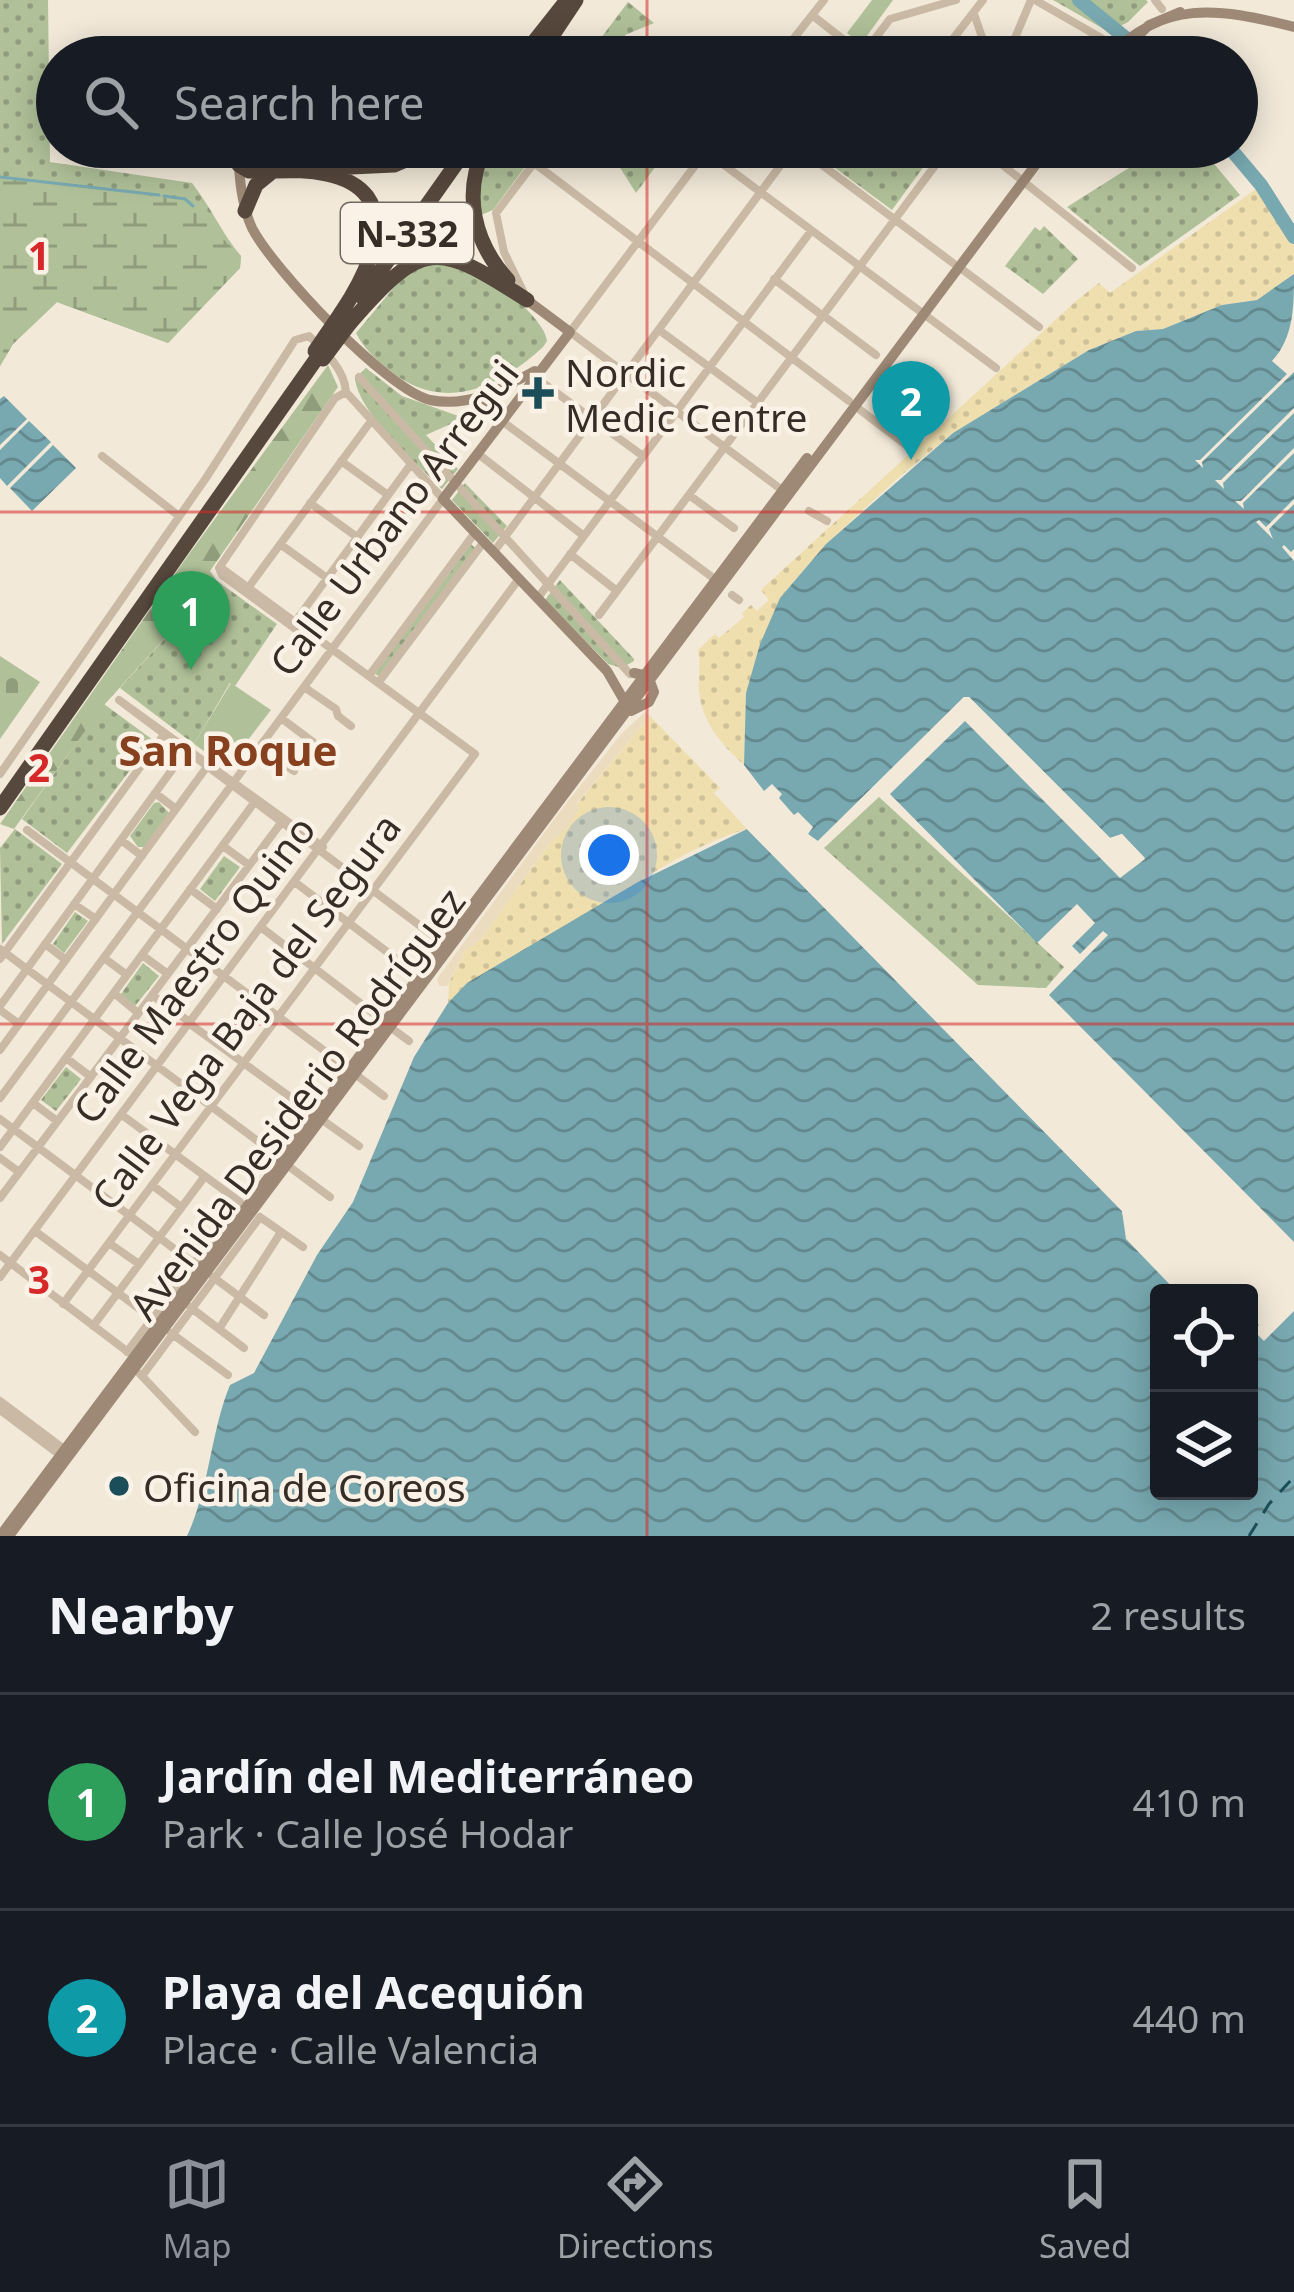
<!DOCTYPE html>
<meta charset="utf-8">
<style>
:root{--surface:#171b24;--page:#242831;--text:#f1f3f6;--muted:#9ea1a6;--line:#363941;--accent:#8c9099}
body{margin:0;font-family:"Noto Sans",sans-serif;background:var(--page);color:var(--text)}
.controls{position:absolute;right:36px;bottom:36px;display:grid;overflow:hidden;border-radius:12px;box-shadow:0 6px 30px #0003}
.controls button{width:108px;height:108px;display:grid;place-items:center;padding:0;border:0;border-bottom:3px solid var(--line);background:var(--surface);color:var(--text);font:60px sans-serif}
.you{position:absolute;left:609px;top:855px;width:42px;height:42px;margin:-30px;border:9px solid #fff;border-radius:50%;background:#1a73e8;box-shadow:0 0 0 18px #1a73e833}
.badge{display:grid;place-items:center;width:78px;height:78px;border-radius:50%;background:var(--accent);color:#fff;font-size:39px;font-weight:700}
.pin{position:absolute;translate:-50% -99px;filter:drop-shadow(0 3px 6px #0008)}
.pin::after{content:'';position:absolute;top:63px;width:42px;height:36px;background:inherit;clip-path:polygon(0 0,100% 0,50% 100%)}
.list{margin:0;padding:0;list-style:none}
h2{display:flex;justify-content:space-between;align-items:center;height:156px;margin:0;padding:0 48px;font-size:51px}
h2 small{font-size:39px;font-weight:400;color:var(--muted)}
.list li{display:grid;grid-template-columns:78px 1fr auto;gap:36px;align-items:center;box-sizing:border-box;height:216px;padding:0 48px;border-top:3px solid var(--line)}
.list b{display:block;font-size:45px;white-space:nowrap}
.list p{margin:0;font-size:39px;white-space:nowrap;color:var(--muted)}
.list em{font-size:39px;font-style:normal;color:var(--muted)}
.icon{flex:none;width:66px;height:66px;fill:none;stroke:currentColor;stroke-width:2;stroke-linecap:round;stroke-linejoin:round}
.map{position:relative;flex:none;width:1294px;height:1536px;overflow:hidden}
.search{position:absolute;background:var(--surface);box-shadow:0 6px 30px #0003;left:36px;right:36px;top:36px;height:132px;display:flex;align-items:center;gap:30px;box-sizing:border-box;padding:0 42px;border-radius:66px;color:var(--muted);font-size:45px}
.sheet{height:588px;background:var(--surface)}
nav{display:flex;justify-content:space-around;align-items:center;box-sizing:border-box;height:168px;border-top:3px solid var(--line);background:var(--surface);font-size:33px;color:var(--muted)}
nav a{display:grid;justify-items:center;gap:6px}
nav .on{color:var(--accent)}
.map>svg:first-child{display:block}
</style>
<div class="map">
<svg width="1294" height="1536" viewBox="0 0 1294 1536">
<defs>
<pattern id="green-dots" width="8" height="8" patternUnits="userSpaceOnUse" patternTransform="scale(3)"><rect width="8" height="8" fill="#b0c199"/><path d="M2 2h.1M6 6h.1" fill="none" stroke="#909d7d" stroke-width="1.8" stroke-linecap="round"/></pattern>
<pattern id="forest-firs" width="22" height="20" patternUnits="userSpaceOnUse" patternTransform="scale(3)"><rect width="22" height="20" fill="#b0c199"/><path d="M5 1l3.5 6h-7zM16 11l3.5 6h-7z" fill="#909d7d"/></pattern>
<pattern id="wetland-marsh" width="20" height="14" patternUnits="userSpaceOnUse" patternTransform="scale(3)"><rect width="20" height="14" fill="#b0c199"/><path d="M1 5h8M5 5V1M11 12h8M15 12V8" fill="none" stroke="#909d7d"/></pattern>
<pattern id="sand-dots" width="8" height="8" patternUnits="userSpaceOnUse" patternTransform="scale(3)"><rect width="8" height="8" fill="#efdfaf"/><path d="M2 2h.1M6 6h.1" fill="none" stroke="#cec097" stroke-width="1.8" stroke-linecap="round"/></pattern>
<pattern id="cemetery-stones" width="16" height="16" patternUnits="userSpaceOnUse" patternTransform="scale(3)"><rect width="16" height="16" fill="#b0c199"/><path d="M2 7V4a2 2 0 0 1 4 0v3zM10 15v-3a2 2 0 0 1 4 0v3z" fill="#909d7d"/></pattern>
<pattern id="water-waves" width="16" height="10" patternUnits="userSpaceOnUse" patternTransform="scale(3)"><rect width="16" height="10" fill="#78a8b0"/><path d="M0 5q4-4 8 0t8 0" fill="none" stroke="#63898f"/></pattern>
</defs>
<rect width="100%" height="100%" fill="#f2e9d9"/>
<path fill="url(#green-dots)" d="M0 0H48L50 162 192 183C211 207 222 234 241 256L240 268 168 343 57 302 13 344 0 366Z
M1053 0H1146L1148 2 1128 22 1109 32Z
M628 2 654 23 625 35 632 52 646 46 651 57H593L589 54Z
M491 147H534L528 156 530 160 493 210 481 215 478 189Z
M607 147H648L662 158 636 193Z
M807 147H938L892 210Z
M1162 147H1200L1240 195 1140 266 1067 207Z
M1044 226 1078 259 1043 294 1005 266 1035 227 1040 231Z
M429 263C438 264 450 263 459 265 484 271 544 315 547 341L543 347C498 389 441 414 388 369 375 359 362 346 356 333L401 279Z
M366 368 402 396 464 418 426 435 458 469 442 489C417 463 358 413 355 378Z
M465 483 507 526 493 543 452 500Z
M470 543 475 548 380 677 374 673Z
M560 580 634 659V661L622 668 608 664 545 600Z
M217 581 277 624 235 686 230 683 194 744 120 688Z
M104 704 153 740 67 853 22 819Z
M879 797 1064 967 1046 988 978 985 824 848Z
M159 802 169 813 144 847H138L130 836 154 803Z
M15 829 62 864 2 944 0 848Z
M224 856 240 867 215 901 200 889Z
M75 912 88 921 64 953 53 944Z
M143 963 159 976 135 1006 121 994Z
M66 1067 81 1079 56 1111 41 1100Z"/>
<path fill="url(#forest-firs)" d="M328 365 338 387 210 571 217 581 104 705 14 829 0 824 189 554Z"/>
<path fill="url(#wetland-marsh)" d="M0 178 182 200 241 256 240 268 168 343 57 302 13 344 0 366Z"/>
<path fill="url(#sand-dots)" d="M1256 189 1294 246V274L1257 300 1222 305 1163 329 1136 331 1089 350 953 433 898 478 826 544 780 598 746 693 744 765C721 744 702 723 699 690 698 676 701 663 698 650L715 634 719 638 744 617 742 613 751 605 757 611 769 600 761 590 1076 301 1099 283 1110 293Z
M650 716 720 788 714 793 747 829C682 848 623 893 566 928 525 953 481 967 448 1003L449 983 465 951 482 938 551 841 579 810 577 804Z"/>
<path fill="url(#cemetery-stones)" d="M0 656 40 682 0 739Z"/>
<path fill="#b0c199" d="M872 0H893L861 44 847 33Z
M231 683 271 710 227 767 194 744Z"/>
<path fill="#ebdcc0" d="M645 712 650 716 577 803 579 810 566 829 550 842 482 938 465 951 447 986H439L437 979 558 814 622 733Z"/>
<path fill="url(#water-waves)" d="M1294 274C1294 305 1294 338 1272 361L1287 374 1200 460H1195L1203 468 1202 462 1294 372V408L1221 480H1215L1224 489 1223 483 1294 413V448L1241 501H1235L1244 509 1243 503 1294 453V499L1266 527 1259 520 1256 522 1273 539 1269 529 1294 504V549L1291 552 1284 545 1282 547 1294 561V1242L1049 995 1108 935 1103 931 1080 954 1072 946 1095 923 1077 904 1037 943 890 794 965 721 1120 878 1145 859 1122 834 1110 838 969 697H964L817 842 808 834 813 827 798 812 794 815 779 798 782 794 772 784 764 791 744 765 746 693 760 644 780 598 826 544 953 433 1089 350 1136 331 1163 329 1222 305 1257 300Z
M4 396 27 419 0 445V399Z
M29 421 51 442 7 486 0 478V450Z
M53 445 76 468 32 511 10 488Z
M747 829 1122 1211 1126 1239 1178 1293H1159V1491H1249V1314L1259 1325 1254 1331 1264 1341 1294 1311V1536H187C210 1487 210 1434 230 1385L254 1373 317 1255 353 1202 414 1057 448 1003 467 983 638 882Z"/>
<path fill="#f2e9d9" d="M964 697H969L1110 838 1122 834 1145 858 1132 868 1140 857 1122 839 1110 842 969 701 818 848 805 837 808 834 818 841Z
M742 824H750L763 836 1126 1207 1136 1245 1127 1236 1122 1211Z"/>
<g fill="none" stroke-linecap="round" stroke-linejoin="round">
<path stroke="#78a8b0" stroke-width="3" d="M0 177 159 195
M164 196 185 199 193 206"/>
<path stroke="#78a8b0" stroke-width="14" d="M1079 0 1149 57
M1229 147 1261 185 1294 237"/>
<path stroke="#1b4e58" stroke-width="3" stroke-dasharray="15 12" stroke-linecap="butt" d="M1249 1536 1269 1504 1294 1477"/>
<path stroke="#cabaa5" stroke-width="8" d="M1035 0 1122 50
M1155 0 1162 9
M974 14 989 57
M812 15 863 55
M779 57 824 0
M861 57 890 19 956 0
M939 57 983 0
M1016 57 1012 45 1031 0
M700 147 996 368
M709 147 570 332 782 490
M798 147 953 263
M980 147 1132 268
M534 163 849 401
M959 267 1039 327
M774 279 819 313
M524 293 504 252 496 213 546 147
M828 319 876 355
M659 330 758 403
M359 377 630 674
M535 377 643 456
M855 406 910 448
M502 421 716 580
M477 453 584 536
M102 456 179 516
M341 461 388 495
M689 495 734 528
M310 503 357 537
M809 511 827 521
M280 544 327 578
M493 553 794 147
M570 554 617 591
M248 588 371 421
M732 595 739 600
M537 599 811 231
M599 615 949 147
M295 622 411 464
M305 636 222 575 219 568 335 398 346 392
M369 676 474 534
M378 683 483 543
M304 687 336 709 338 716 351 726
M281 718 313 742
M259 748 294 771
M0 774 206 478 295 340 309 336C324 350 345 370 346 392L443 499 0 1098
M155 793 176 809
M27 830 349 1069
M121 840 142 856
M223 846 249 865
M323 847 119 700 443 943
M296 883 419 976
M190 889 217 909
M74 904 96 919
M262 928 385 1022
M45 944 66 960
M0 949 282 1159
M142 955 168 974
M104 958 127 975
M0 959 165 733
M114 993 138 1013
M152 995 191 1023
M0 1006 185 752
M0 1010 19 1024
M190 1024 315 1115
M390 1027 409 1041
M0 1050 206 768
M66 1058 91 1077
M355 1074 384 1096
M33 1103 57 1121
M122 1115 240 1202
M0 1119 200 1268
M321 1119 359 1146
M0 1147 254 803
M0 1158 19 1172
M287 1165 330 1197
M152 1185 181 1207
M0 1198 281 823
M260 1217 303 1247
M35 1231 153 1319
M109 1243 139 1264
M0 1255 128 1352
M0 1277 518 580
M213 1277 264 1315
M63 1304 475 754 220 567
M190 1307 244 1348
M93 1326 205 1176
M219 1329 281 1232
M171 1333 228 1375
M127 1352 240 1202
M140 1374 195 1432
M142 1376 260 1217
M0 1401 64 1449
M0 1410 60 1455"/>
<path stroke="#9e8976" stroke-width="10" d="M1108 57C1164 0 1216 7 1294 27
M1117 57 1149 25 1180 12
M239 165C240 187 243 208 252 228 273 269 387 390 430 400 469 408 502 389 535 371
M527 300 570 332 443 499 607 671 625 702
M474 399 502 421
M631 711 649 702 654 692 648 676 634 673
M0 1536 807 458
M9 1536 1049 147"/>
<path stroke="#57483d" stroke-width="15" d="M522 57 567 0
M538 57 576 0
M485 147C462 194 474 243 508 280
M239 165 249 171C275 172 301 168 326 174 408 191 371 268 341 313
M239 165 248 159 282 163
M329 168 394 165 436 147
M245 211 256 185 272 172
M362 297 468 147
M350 323C423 239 436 241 527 300
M0 808 319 355"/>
<path stroke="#57483d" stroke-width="15" d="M315 351 341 313
M323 359 350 323"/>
</g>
<path fill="none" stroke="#d62828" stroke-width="3" stroke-opacity="0.55" d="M647 0V57M647 147V1536M0 512H1294M0 1024H1294"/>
<g fill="#1b4e58" stroke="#faf2e6" stroke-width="4.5">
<path d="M532 375h12v12h12v12h-12v12h-12v-12h-12v-12h12z"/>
<circle cx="119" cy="1486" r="12"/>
</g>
<g text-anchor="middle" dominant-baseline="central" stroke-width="9" stroke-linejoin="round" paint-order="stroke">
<rect fill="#faf2e6" stroke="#716860" stroke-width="3" x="341" y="203" width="132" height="60" rx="9"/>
<g font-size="36" font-weight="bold" fill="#362d27">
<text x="407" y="233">N-332</text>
</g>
<g font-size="39" fill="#362d27" stroke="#faf2e6" text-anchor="start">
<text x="565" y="371">Nordic<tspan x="565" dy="45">Medic Centre</tspan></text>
<text x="143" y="1486">Oficina de Coreos</text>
</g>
<g font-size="39" fill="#362d27" stroke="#faf2e6">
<text transform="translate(393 517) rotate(-53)">Calle Urbano Arregui</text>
<text transform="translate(193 969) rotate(-53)">Calle Maestro Quino</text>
<text transform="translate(245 1011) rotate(-53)">Calle Vega Baja del Segura</text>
<text transform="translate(296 1103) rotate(-53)">Avenida Desiderio Rodríguez</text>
</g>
<g font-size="42" font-weight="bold" fill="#87411e" stroke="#faf2e6">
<text x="228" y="749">San Roque</text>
</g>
</g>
<g font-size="39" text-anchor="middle" font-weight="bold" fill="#d62828" stroke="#faf2e6" stroke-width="9" stroke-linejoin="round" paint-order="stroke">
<text x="39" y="270">1</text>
<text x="39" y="782">2</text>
<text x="39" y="1294">3</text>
</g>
</svg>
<div class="controls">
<button><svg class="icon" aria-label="locate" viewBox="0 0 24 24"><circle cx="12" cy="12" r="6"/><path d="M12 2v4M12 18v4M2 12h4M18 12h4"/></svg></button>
<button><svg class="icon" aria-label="layers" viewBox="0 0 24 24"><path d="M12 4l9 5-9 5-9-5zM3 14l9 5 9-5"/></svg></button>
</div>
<div class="you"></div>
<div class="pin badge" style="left:191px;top:670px;background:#2e9e5b">1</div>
<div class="pin badge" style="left:911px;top:460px;background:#0f9aa8">2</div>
<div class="search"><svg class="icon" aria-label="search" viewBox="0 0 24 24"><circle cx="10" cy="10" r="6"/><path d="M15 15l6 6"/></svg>Search here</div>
</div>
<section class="sheet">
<h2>Nearby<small>2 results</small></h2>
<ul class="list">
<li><span class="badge" style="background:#2e9e5b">1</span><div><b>Jardín del Mediterráneo</b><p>Park · Calle José Hodar</p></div><em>410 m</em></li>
<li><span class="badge" style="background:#0f9aa8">2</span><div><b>Playa del Acequión</b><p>Place · Calle Valencia</p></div><em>440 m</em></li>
</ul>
</section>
<nav>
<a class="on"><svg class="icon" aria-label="map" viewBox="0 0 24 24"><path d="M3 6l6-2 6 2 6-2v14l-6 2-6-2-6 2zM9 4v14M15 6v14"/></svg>Map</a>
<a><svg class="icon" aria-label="directions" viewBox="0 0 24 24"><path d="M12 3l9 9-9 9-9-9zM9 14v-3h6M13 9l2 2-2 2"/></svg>Directions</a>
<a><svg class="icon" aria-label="saved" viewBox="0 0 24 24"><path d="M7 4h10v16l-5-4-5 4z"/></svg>Saved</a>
</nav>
